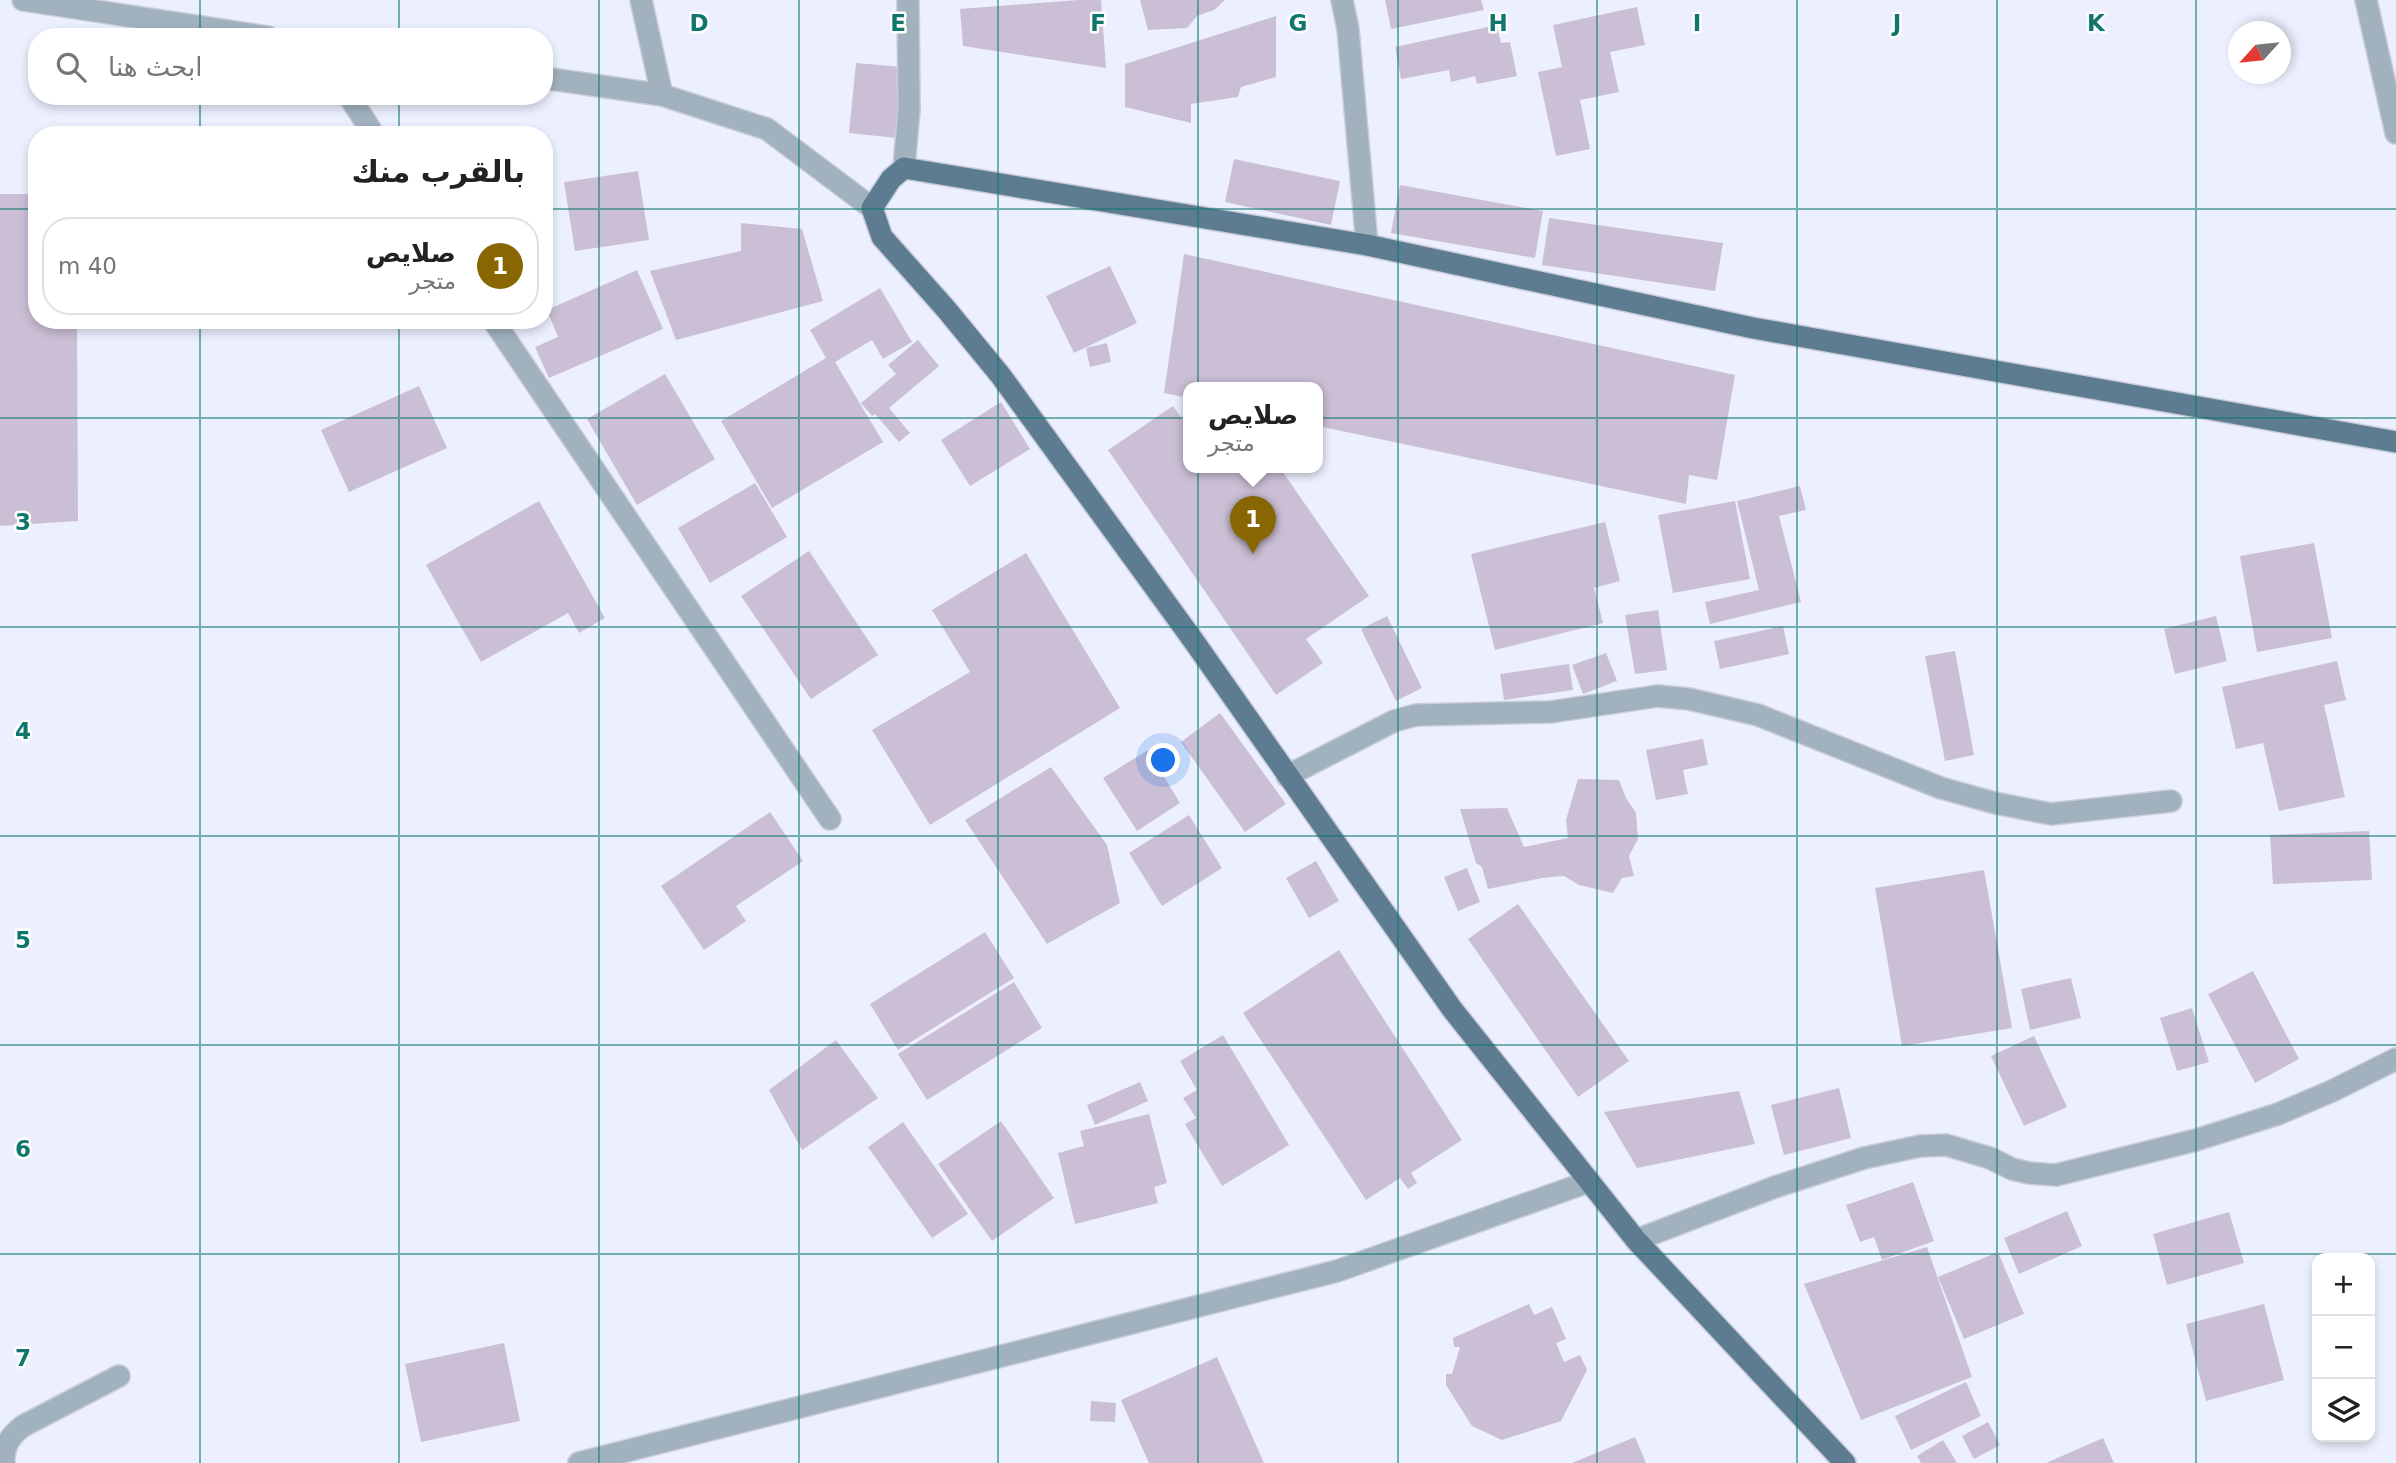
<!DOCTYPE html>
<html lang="ar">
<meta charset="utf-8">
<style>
:root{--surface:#fff;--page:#f2f2f2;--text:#222;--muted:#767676;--line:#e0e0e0;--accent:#886702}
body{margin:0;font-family:"DejaVu Sans",Cairo,sans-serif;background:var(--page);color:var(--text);direction:rtl}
.controls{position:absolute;right:21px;bottom:21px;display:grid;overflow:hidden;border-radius:14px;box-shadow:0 4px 10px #0003}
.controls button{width:63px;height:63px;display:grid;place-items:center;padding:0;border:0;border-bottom:2px solid var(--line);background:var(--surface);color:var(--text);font:35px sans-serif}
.compass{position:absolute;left:2228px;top:21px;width:63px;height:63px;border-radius:50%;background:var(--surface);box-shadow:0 4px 10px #0003;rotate:243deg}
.you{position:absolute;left:1164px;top:761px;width:24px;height:24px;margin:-18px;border:5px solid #fff;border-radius:50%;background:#1a73e8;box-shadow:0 0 0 10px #1a73e833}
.badge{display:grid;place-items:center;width:46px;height:46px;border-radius:50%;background:var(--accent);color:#fff;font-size:23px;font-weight:700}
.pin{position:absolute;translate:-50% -58px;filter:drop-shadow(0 2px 4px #0008)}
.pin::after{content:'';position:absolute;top:37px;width:24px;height:21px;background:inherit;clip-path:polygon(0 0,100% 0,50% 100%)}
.popup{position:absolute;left:1183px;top:382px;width:140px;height:91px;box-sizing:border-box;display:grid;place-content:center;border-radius:14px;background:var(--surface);filter:drop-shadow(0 2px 5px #0005);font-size:23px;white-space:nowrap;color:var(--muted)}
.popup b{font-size:26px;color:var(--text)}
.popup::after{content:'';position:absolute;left:50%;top:100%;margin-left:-14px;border:14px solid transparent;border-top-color:var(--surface)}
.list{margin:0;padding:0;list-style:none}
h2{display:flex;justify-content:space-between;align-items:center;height:91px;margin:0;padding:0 28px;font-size:30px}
h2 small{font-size:23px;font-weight:400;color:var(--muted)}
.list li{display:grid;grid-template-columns:46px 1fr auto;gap:21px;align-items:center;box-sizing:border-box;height:98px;margin:0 14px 14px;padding:0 14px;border:2px solid var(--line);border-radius:28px}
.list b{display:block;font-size:26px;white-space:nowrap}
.list p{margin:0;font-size:23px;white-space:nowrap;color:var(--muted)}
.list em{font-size:23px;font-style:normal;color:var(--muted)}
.icon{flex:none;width:38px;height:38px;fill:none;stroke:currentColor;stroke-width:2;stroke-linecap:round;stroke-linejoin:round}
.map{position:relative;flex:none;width:2396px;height:1463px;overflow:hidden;direction:ltr}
.search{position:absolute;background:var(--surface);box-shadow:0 4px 10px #0003;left:28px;top:28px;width:525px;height:77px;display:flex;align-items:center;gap:18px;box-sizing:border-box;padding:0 24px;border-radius:28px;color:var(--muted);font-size:26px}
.panel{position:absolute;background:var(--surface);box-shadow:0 4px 10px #0003;left:28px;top:126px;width:525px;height:203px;border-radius:28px;direction:rtl}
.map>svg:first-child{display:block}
</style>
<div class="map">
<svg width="2396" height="1463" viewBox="0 0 2396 1463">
<rect width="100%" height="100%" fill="#ecf0fe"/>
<path fill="#cbbfd5" d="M1078 0H1101L1106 68 963 46 960 9Z
M1140 0H1225L1214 10 1197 16 1187 28 1148 30Z
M1385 0H1481L1484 10 1391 29Z
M1637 7 1645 45 1610 52 1619 92 1580 100 1590 149 1556 156 1538 72 1562 67 1553 25Z
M1276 16V77L1241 87 1238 97 1191 104V123L1125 107V64Z
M1497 25 1501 43 1510 42 1517 76 1477 84 1475 76 1451 82 1449 70 1401 79 1395 47Z
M856 63 903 67 896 138 849 133Z
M1234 159 1340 181 1331 225 1225 202Z
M638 171 649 240 575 251 564 182Z
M1400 185 1543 211 1535 258 1391 233Z
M0 194H37V320H77L78 521 0 526Z
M1549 218 1723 243 1715 291 1542 265Z
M741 223 802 229 823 301 676 340 650 271 741 251Z
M1184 254 1735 375 1717 480 1689 475 1686 504 1318 426V388H1188V398L1164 393Z
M1110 266 1137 323 1074 353 1046 296Z
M637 270 663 329 549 378 535 347 558 337 547 310Z
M880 288 912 342 883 359 872 340 835 362 883 442 772 508 721 421 826 358 810 330Z
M918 340 939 366 889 408 910 433 899 442 875 414 872 416 861 403 896 374 888 365Z
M1107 343 1111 362 1090 367 1086 348Z
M665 374 715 459 637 505 587 419Z
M419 386 447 448 349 492 321 430Z
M1001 402 1030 449 970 486 941 440Z
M1173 406 1188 428V468H1280L1369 596 1306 639 1323 663 1276 695 1108 450Z
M755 483 787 537 710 583 678 528Z
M1800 486 1806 510 1779 516 1801 602 1710 624 1705 602 1759 590 1737 501Z
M539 501 605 618 579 633 568 613 481 662 426 565Z
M1735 501 1750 579 1673 593 1658 515Z
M1605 522 1620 581 1594 588 1603 623 1495 650 1471 554Z
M2314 543 2332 638 2257 652 2240 556Z
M809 551 878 655 811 699 741 596Z
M1026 553 1120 708 930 825 872 730 970 672 932 610Z
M1658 610 1667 670 1635 674 1625 615Z
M1387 616 1422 688 1396 701 1361 629Z
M2216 616 2227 661 2175 674 2164 629Z
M1783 626 1789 654 1720 669 1714 641Z
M1955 651 1974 755 1945 761 1925 656Z
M1606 653 1617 681 1583 694 1572 665Z
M2337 661 2346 700 2324 705 2345 797 2279 811 2263 743 2236 749 2222 687Z
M1569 664 1573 690 1504 700 1500 674Z
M1220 713 1286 804 1245 832 1181 742Z
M1703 739 1708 765 1683 770 1688 794 1656 800 1646 750Z
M1148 750 1180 803 1137 831 1103 778Z
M1051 767 1107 845 1120 903 1047 944 965 820Z
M1578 779 1619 780 1626 798 1636 813 1638 839 1629 856 1634 876 1622 878 1613 893 1579 885 1564 876 1542 878 1488 889 1482 867 1476 863 1460 809 1507 808 1524 847 1568 838 1566 820Z
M770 812 803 861 736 906 746 921 704 950 661 886Z
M1189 815 1222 868 1162 906 1129 853Z
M2369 831 2372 880 2273 884 2270 835Z
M1316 861 1339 901 1309 918 1286 878Z
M1467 868 1480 902 1458 911 1444 877Z
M1984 870 2012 1028 1902 1046 1875 888Z
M1518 904 1629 1061 1578 1097 1468 939Z
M985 932 1014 978 898 1050 870 1004Z
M1339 950 1462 1140 1411 1173 1417 1183 1408 1189 1400 1178 1366 1200 1243 1013Z
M2253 971 2299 1059 2255 1083 2208 994Z
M2071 978 2081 1018 2030 1030 2021 989Z
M1014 982 1042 1028 927 1100 898 1054Z
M2192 1008 2209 1062 2177 1071 2160 1018Z
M1223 1035 1289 1145 1222 1186 1185 1124 1196 1118 1183 1098 1197 1090 1180 1061Z
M2034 1036 2067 1107 2024 1126 1991 1056Z
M836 1040 878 1098 802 1150 769 1090Z
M1140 1082 1148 1101 1095 1125 1087 1105Z
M1839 1088 1851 1138 1784 1155 1771 1105Z
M1739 1091 1755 1144 1637 1168 1604 1112Z
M1149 1114 1167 1183 1154 1187 1158 1203 1075 1224 1058 1153 1084 1146 1080 1131Z
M1001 1121 1054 1198 992 1241 938 1164Z
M903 1122 968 1214 932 1238 868 1147Z
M1913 1182 1934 1241 1882 1260 1874 1237 1860 1242 1846 1205Z
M2067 1211 2082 1246 2019 1274 2004 1238Z
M2229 1212 2244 1263 2167 1285 2153 1234Z
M1927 1247 1972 1377 1861 1420 1804 1284Z
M1998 1252 2024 1314 1964 1339 1938 1277Z
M1529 1304 1534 1315 1552 1307 1566 1339 1556 1343 1564 1362 1580 1355 1587 1370 1561 1421 1502 1440 1472 1426 1446 1385V1374H1452L1460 1347H1454L1453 1338Z
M2264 1304 2284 1380 2206 1401 2186 1324Z
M504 1343 520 1421 421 1442 405 1364Z
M1217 1357 1264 1463H1149L1121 1400Z
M1966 1382 1981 1416 1911 1450 1895 1416Z
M1091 1401 1116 1403 1115 1422 1090 1421Z
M1988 1422 2000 1445 1974 1459 1962 1436Z
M1635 1437 1646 1463H1572Z
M2103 1438 2114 1463H2046Z
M1943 1440 1957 1463H1921L1917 1456Z"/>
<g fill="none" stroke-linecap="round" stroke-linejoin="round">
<defs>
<path id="minor" d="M641 0 662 95
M1342 0 1348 29 1367 245
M2366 0 2396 133
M349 96 374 135
M904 168 909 109 908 0
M493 320 830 819
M1287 776 1394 721 1416 715 1550 712 1658 696 1689 699 1758 715 1941 788 1995 803 2051 814 2171 801
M1636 1240 1775 1187 1864 1158 1920 1146 1946 1145 1990 1158 2012 1169 2029 1173 2056 1175 2196 1140 2278 1114 2332 1091 2396 1059
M4 1463C3 1446 10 1436 23 1426L119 1376
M579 1463 1337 1271 1588 1182"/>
<path id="tertiary" d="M23 0 268 37
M544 78 662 95 767 129 872 208"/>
<path id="primary" d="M1845 1463 1636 1240 1452 1009 1193 640 1001 376 946 309 882 237 872 208 891 179 904 168 1367 245 1753 328 2396 442"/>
</defs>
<use href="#minor" stroke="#c9ccd9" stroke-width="24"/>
<use href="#tertiary" stroke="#c9ccd9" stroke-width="24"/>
<use href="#primary" stroke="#c9ccd9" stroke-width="24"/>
<use href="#minor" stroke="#a1b1bd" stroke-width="21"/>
<use href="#tertiary" stroke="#a1b1bd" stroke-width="21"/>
<use href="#primary" stroke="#5e7c91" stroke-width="21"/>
</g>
<path fill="none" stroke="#0f766e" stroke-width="2" stroke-opacity="0.55" d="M200 0V37M399 0V37M599 0V1463M799 0V1463M998 0V1463M1198 0V1463M1398 0V1463M1597 0V1463M1797 0V1463M1997 0V1463M2196 0V1463M200 96V135M399 96V135M0 209H37M544 209H2396M200 320V1463M399 320V1463M0 418H2396M0 627H2396M0 836H2396M0 1045H2396M0 1254H2396"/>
<g font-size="23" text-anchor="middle" font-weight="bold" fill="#0f766e" stroke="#fefefe" stroke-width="5" stroke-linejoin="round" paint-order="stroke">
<text x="699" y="31">D</text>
<text x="898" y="31">E</text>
<text x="1098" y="31">F</text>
<text x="1298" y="31">G</text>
<text x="1498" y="31">H</text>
<text x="1697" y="31">I</text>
<text x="1897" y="31">J</text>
<text x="2096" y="31">K</text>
<text x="23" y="530">3</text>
<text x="23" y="739">4</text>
<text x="23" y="948">5</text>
<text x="23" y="1157">6</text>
<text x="23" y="1366">7</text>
</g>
</svg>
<div class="controls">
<button>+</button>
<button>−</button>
<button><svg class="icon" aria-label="layers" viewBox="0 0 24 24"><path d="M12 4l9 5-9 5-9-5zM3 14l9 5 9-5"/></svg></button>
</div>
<svg class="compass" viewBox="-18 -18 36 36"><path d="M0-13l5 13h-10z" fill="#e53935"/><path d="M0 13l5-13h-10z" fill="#767676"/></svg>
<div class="you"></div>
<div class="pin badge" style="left:1253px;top:554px">1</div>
<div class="popup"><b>صلايص</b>متجر</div>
<div class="search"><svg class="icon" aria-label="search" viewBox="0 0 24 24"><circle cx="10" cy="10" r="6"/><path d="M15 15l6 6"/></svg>ابحث هنا</div>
<section class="panel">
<h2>بالقرب منك<small></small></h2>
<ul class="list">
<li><span class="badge">1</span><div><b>صلايص</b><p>متجر</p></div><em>40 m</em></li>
</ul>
</section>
</div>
